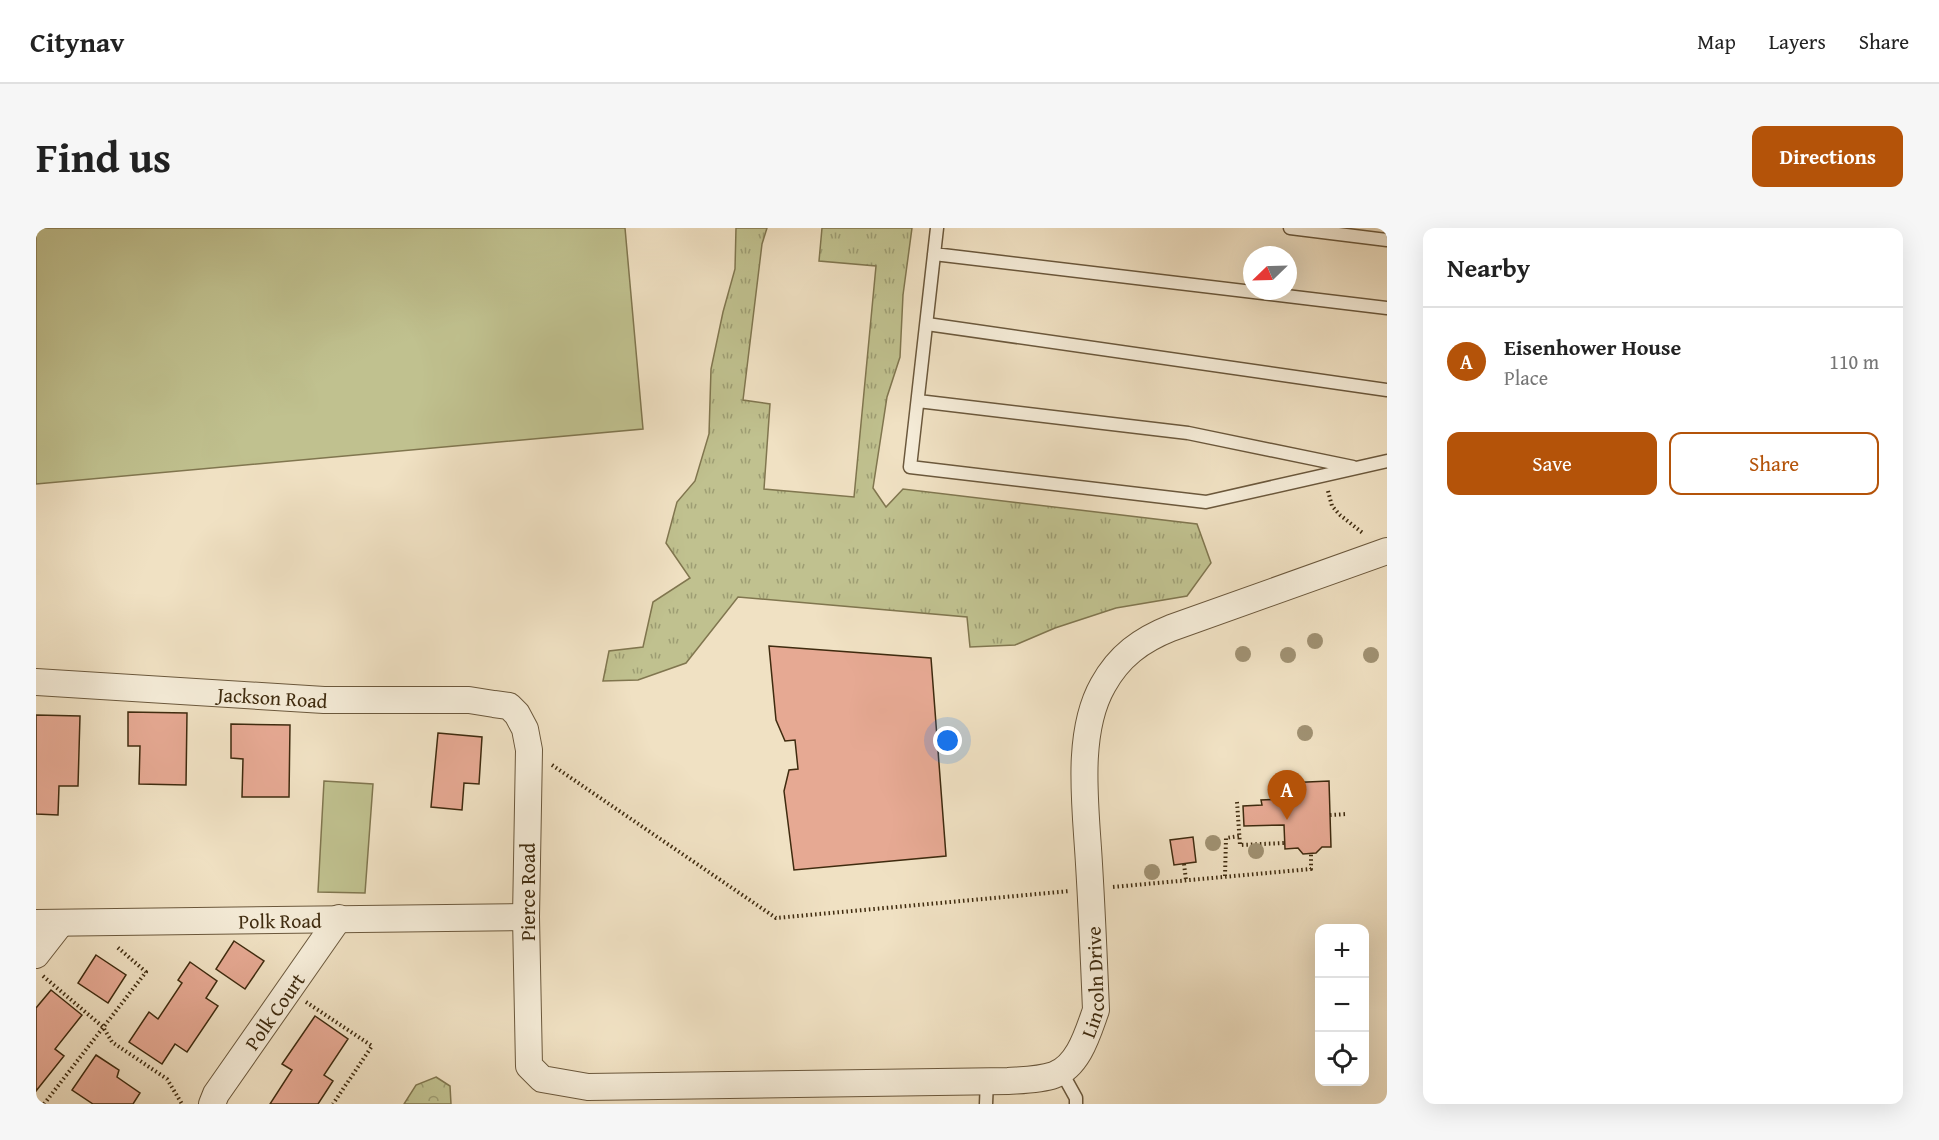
<!DOCTYPE html>
<meta charset="utf-8">
<style>
:root{--surface:#fff;--page:#f6f6f6;--text:#222;--muted:#767676;--line:#e0e0e0;--accent:#b45309}
body{margin:0;font-family:"Gentium Book Plus",serif;background:var(--page);color:var(--text)}
.controls{position:absolute;right:18px;bottom:18px;display:grid;overflow:hidden;border-radius:12px;box-shadow:0 6px 24px #0002}
.controls button{width:54px;height:54px;display:grid;place-items:center;padding:0;border:0;border-bottom:2px solid var(--line);background:var(--surface);color:var(--text);font:30px sans-serif}
.compass{position:absolute;left:1207px;top:18px;width:54px;height:54px;border-radius:50%;background:var(--surface);box-shadow:0 6px 24px #0002;rotate:247deg}
.you{position:absolute;left:912px;top:513px;width:21px;height:21px;margin:-15px;border:4px solid #fff;border-radius:50%;background:#1a73e8;box-shadow:0 0 0 9px #1a73e833}
.badge{display:grid;place-items:center;width:39px;height:39px;border-radius:50%;background:var(--accent);color:#fff;font-size:20px;font-weight:700}
.pin{position:absolute;translate:-50% -50px;filter:drop-shadow(0 2px 3px #0008)}
.pin::after{content:'';position:absolute;top:32px;width:21px;height:18px;background:inherit;clip-path:polygon(0 0,100% 0,50% 100%)}
.list{margin:0;padding:0;list-style:none}
h2{display:flex;justify-content:space-between;align-items:center;height:78px;margin:0;padding:0 24px;font-size:26px}
h2 small{font-size:20px;font-weight:400;color:var(--muted)}
.list li{display:grid;grid-template-columns:39px 1fr auto;gap:18px;align-items:center;box-sizing:border-box;height:108px;padding:0 24px;border-top:2px solid var(--line)}
.list b{display:block;font-size:22px;white-space:nowrap}
.list p{margin:0;font-size:20px;white-space:nowrap;color:var(--muted)}
.list em{font-size:20px;font-style:normal;color:var(--muted)}
.actions{display:flex;gap:12px;padding:18px 24px}
.actions a{flex:1;padding:14px 0;border:2px solid var(--accent);border-radius:12px;text-align:center;font-size:21px;color:var(--accent)}
.actions .main{background:var(--accent);color:#fff}
.icon{flex:none;width:33px;height:33px;fill:none;stroke:currentColor;stroke-width:2;stroke-linecap:round;stroke-linejoin:round}
.map{position:relative;flex:none;width:1351px;height:876px;overflow:hidden;border-radius:12px}
header{display:flex;align-items:center;gap:36px;box-sizing:border-box;height:84px;padding:0 30px;background:var(--surface);border-bottom:2px solid var(--line)}
header strong{font-size:28px}
nav{display:flex;gap:33px;margin-inline-start:auto;font-size:21px}
.intro{display:flex;align-items:center;justify-content:space-between;box-sizing:border-box;height:144px;padding:0 36px}
h1{margin:0;font-size:42px}
.button{padding:15px 27px;border-radius:12px;background:var(--accent);color:#fff;font-size:21px;font-weight:700}
main{display:flex;gap:36px;padding:0 36px}
aside{flex:1;background:var(--surface);border-radius:12px;box-shadow:0 6px 24px #0002}
.map>svg:first-child{display:block}
</style>
<header>
<strong>Citynav</strong>
<nav><a>Map</a><a>Layers</a><a>Share</a></nav>
</header>
<div class="intro"><h1>Find us</h1><a class="button">Directions</a></div>
<main>
<div class="map">
<svg width="1351" height="876" viewBox="0 0 1351 876">
<defs>
<pattern id="grass-tufts" width="24" height="20" patternUnits="userSpaceOnUse" patternTransform="scale(1.5)"><rect width="24" height="20" fill="#c0c18f"/><path d="M3 7l-1-3M5 7V3M7 7l1-3M15 17l-1-3M17 17v-4M19 17l1-3" fill="none" stroke="#9d9d73"/></pattern>
<pattern id="forest-crowns" width="20" height="18" patternUnits="userSpaceOnUse" patternTransform="scale(1.5)"><rect width="20" height="18" fill="#c0c18f"/><path d="M2 6a3 3 0 1 1 6 0M12 15a3 3 0 1 1 6 0" fill="none" stroke="#9d9d73"/></pattern>
</defs>
<rect width="100%" height="100%" fill="#f0e1c3"/>
<filter id="stains"><feTurbulence type="fractalNoise" baseFrequency=".00333" numOctaves="4"/><feColorMatrix values="0 0 0 0 .2 0 0 0 0 .09 0 0 0 0 .02 0 0 0 .5 -.17"/></filter>
<radialGradient id="worn" r=".72"><stop offset=".6" stop-color="#630" stop-opacity="0"/><stop offset="1" stop-color="#630" stop-opacity=".3"/></radialGradient>
<path fill="url(#grass-tufts)" stroke="#80764f" stroke-width="1.5" d="M700 0H731L726 16 707 172 734 176 728 261 818 269 840 38 783 33 786 0H876L867 67 864 129 851 169 837 260 850 279 867 261 1161 296 1175 335 1151 368 1080 380 1019 400 979 417 934 419 931 389 702 369 650 435 602 452 567 453 573 423 607 419 617 374 654 350 630 315 641 274 659 253 673 206 675 141 687 84 699 41Z"/>
<path fill="url(#forest-crowns)" stroke="#80764f" stroke-width="1.5" d="M400 849 414 858 415 876H368L380 857Z"/>
<path fill="#c0c18f" stroke="#80764f" stroke-width="1.5" d="M0 0H589L607 201 0 256Z
M288 553 337 556 329 665 282 664Z"/>
<path fill="#e6a993" stroke="#3f2b0f" stroke-width="1.5" d="M733 418 895 430 910 628 758 642 748 563 753 542 762 541 759 512 749 513 740 492Z
M92 484 151 485 150 557 103 556 104 518H92Z
M0 487 44 488 42 558H23L22 587 0 586Z
M195 496 254 497 253 569H206L207 531 195 530Z
M402 505 446 509 443 556 428 555 426 582 395 579Z
M1293 553 1295 619H1286L1280 625 1267 626 1262 620 1249 621 1248 597 1208 598 1207 578 1226 577 1225 572 1249 571V555Z
M1157 609 1160 634 1138 637 1134 612Z
M198 713 228 733 209 761 180 741Z
M60 727 90 747 72 775 42 755Z
M154 734 181 753 170 770 182 778 151 824 139 816 126 836 93 814 113 784 122 791 146 755 142 752Z
M15 762 46 787 19 821 28 828 0 863V780Z
M279 788 312 811 288 847 297 853 282 876H234L256 842 246 836Z
M60 827 83 842 81 849 104 865 97 876H57L36 862Z"/>
<g fill="none" stroke-linecap="round" stroke-linejoin="round">
<defs>
<path id="service" d="M901 0 874 239 1170 274 1351 233
M1254 0 1351 12
M898 26 1351 80
M891 96 1351 162
M882 173 1152 205 1317 239
M1025 843 1040 870V876
M950 876 951 852"/>
<g id="minor">
<path id="s1" d="M0 454 288 472H433L458 476 473 478 481 486 489 501 493 522 490 689 493 838 506 851 552 859 972 853C987 852 1004 852 1018 847 1043 838 1052 804 1060 782 1058 733 1056 685 1053 636 1050 581 1039 506 1067 457 1083 428 1105 412 1135 400L1351 323"/>
<path id="s2" d="M0 695 490 689"/>
<path d="M0 727 25 695"/>
<path id="s3" d="M176 876 180 866 303 690"/>
</g>
</defs>
<use href="#service" stroke="#6b583c" stroke-width="15"/>
<use href="#minor" stroke="#6b583c" stroke-width="28"/>
<path stroke="#3f2b0f" stroke-width="4" stroke-dasharray="1.5 3" stroke-linecap="butt" d="M1292 263 1296 278 1304 287 1328 306
M516 537 740 690 1034 663
M1201 574 1204 617 1248 615
M1294 587 1311 586
M1148 636 1150 652
M1189 648 1190 610 1203 608
M1077 659 1275 641V626
M7 748 67 799 76 814 131 851 146 876
M270 774 336 818 297 876
M8 876 110 744 80 718"/>
<use href="#service" stroke="#f5ecd8" stroke-width="12"/>
<use href="#minor" stroke="#f5ecd8" stroke-width="26"/>
</g>
<g fill="#a09172">
<circle cx="1279" cy="413" r="8"/>
<circle cx="1207" cy="426" r="8"/>
<circle cx="1252" cy="427" r="8"/>
<circle cx="1335" cy="427" r="8"/>
<circle cx="1269" cy="505" r="8"/>
<circle cx="1177" cy="615" r="8"/>
<circle cx="1220" cy="623" r="8"/>
<circle cx="1116" cy="644" r="8"/>
</g>
<g text-anchor="middle" dominant-baseline="central" stroke-width="4.5" stroke-linejoin="round" paint-order="stroke">
<g font-size="20" fill="#3f2b0f" stroke="#f5ecd8">
<text stroke="none"><textPath href="#s1" startOffset="237">Jackson Road</textPath></text>
<text transform="translate(491 664) rotate(-90)">Pierce Road</text>
<text stroke="none"><textPath href="#s2" startOffset="244">Polk Road</textPath></text>
<text stroke="none"><textPath href="#s1" startOffset="1479">Lincoln Drive</textPath></text>
<text stroke="none"><textPath href="#s3" startOffset="112">Polk Court</textPath></text>
</g>
</g>
<rect width="100%" height="100%" filter="url(#stains)"/>
<rect width="100%" height="100%" fill="url(#worn)"/>
</svg>
<div class="controls">
<button>+</button>
<button>−</button>
<button><svg class="icon" aria-label="locate" viewBox="0 0 24 24"><circle cx="12" cy="12" r="6"/><path d="M12 2v4M12 18v4M2 12h4M18 12h4"/></svg></button>
</div>
<svg class="compass" viewBox="-18 -18 36 36"><path d="M0-13l5 13h-10z" fill="#e53935"/><path d="M0 13l5-13h-10z" fill="#767676"/></svg>
<div class="you"></div>
<div class="pin badge" style="left:1251px;top:592px">A</div>
</div>
<aside>
<h2>Nearby<small></small></h2>
<ul class="list">
<li><span class="badge">A</span><div><b>Eisenhower House</b><p>Place</p></div><em>110 m</em></li>
</ul>
<div class="actions"><a class="main">Save</a><a>Share</a></div>
</aside>
</main>
